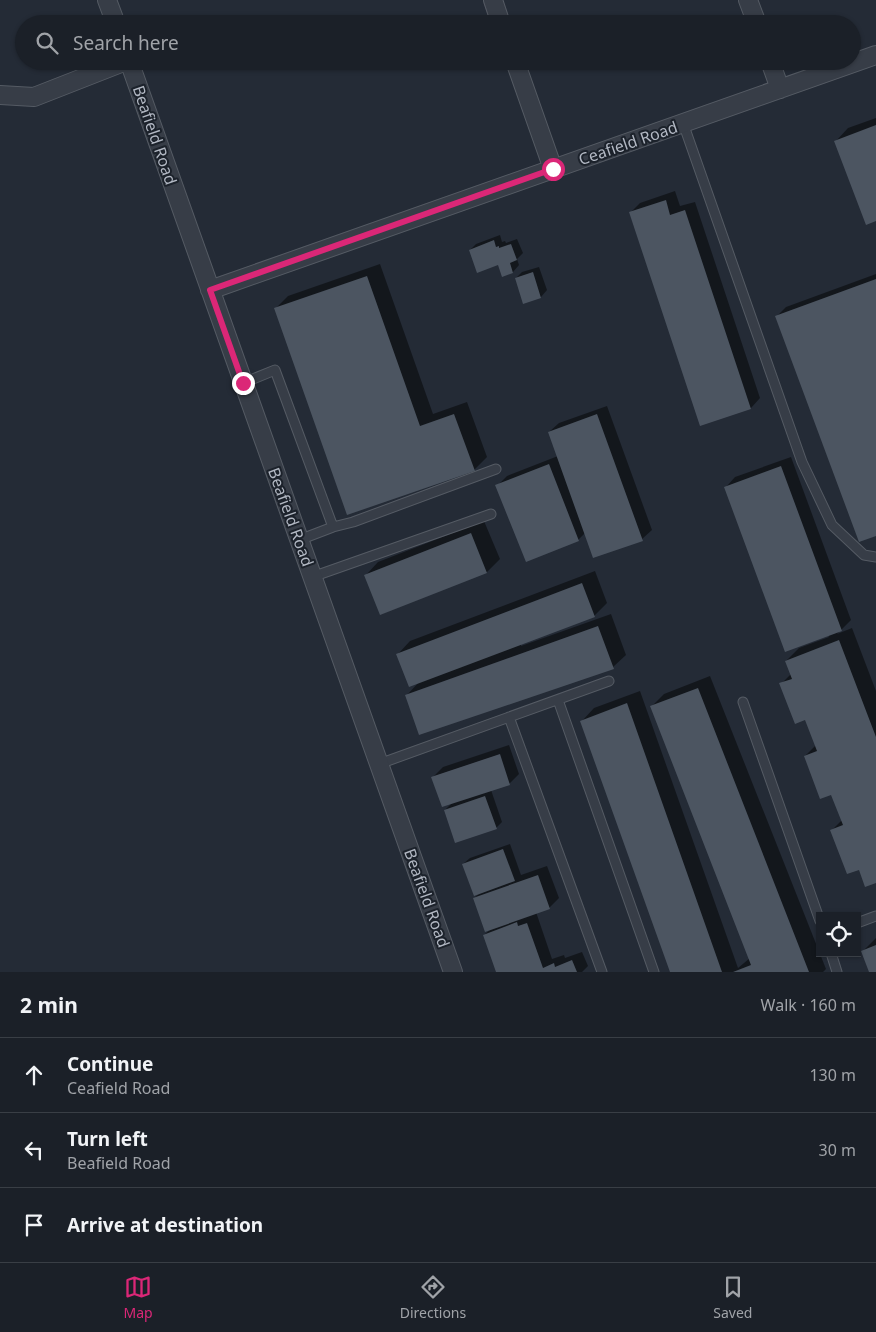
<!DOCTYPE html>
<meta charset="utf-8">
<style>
:root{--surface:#1b2028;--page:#242830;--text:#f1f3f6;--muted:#a0a3a8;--line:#393e45;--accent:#db2777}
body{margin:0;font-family:"Noto Sans",sans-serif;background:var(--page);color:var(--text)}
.controls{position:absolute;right:15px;bottom:15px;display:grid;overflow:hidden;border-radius:0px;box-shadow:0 1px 4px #0004}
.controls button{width:45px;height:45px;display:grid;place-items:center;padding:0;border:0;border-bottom:1px solid var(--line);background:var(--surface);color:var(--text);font:25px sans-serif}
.stop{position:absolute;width:15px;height:15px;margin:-11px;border:4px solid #db2777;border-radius:50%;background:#fff}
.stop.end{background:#db2777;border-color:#fff;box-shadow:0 1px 5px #0008}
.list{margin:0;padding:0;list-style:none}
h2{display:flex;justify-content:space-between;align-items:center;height:65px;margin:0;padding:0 20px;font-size:21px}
h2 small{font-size:16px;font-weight:400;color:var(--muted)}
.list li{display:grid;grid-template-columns:32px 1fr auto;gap:15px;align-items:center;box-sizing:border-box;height:75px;padding:0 20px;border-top:1px solid var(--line)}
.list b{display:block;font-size:19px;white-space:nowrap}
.list p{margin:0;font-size:16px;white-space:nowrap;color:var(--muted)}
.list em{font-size:16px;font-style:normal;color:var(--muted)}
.icon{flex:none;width:28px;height:28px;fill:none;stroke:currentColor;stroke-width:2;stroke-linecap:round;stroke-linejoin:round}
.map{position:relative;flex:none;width:876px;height:972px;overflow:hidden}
.search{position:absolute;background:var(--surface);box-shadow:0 1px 4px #0004;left:15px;right:15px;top:15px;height:55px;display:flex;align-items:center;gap:12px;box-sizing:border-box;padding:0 18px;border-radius:28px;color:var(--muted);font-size:19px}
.sheet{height:290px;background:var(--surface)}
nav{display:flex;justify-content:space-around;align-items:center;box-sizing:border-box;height:70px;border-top:1px solid var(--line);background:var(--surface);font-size:14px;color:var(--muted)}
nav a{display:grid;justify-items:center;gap:2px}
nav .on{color:var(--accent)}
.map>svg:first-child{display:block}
</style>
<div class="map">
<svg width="876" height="972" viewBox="0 0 876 972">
<rect width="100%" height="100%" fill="#242b36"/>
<path fill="#0007" d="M876 118V219L836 141 848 128Z
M675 191 680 206 695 202 760 398 751 408 701 424 630 213 640 203Z
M500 235 502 242 505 241 506 243 517 239 523 253 517 259 519 265 513 272 503 275 499 264 470 250 476 244Z
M380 264 433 414 467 402 487 457 474 470 348 514 276 308 288 296Z
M539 267 547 290 541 297 524 302 516 278 522 272Z
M876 274V534L777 316 786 307Z
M607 406 652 530 642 539 585 533 578 540 497 486 507 476 558 456 549 432 559 423Z
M791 457 851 620 837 634 852 628 876 691V881L859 868 832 830 842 820 832 793 805 756 816 745 806 718 781 684 791 674 786 661 799 648 829 637 828 634 726 487 735 477Z
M484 521 500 559 487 572 381 614 366 575 378 562Z
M595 571 607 603 594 616 521 644V646L611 614 626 655 613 667 406 696 419 682 398 654 410 641Z
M710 676 826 969 823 972H671L582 721 594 708 640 691 738 968 750 958 651 707 664 694Z
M509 745 519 774 510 783 491 790 502 822 496 828 445 810 453 802 433 777 443 767Z
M510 844 521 875 547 866 559 898 549 908 536 912 552 959 564 955 565 958 582 952 588 966 582 972H498L484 935 491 929 474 898 480 893 463 864 470 858Z
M876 938V972L863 951Z"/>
<path fill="#4c5561" d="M876 125V221L866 225 834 141Z
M666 200 670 215 685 210 751 409 700 426 629 212Z
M494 240 496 247 499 246V248L511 244 517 260 510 263 513 273 502 277 498 265 477 273 469 250Z
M533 272 541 298 523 304 515 278Z
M367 276 420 426 454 414 475 471 347 515 274 308Z
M876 279V536L859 542 775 316Z
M597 414 643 541 593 558 548 432Z
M549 464 579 541 526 562 495 485Z
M781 466 842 631 785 652 724 487Z
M471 533 487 573 380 615 364 575Z
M582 583 595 617 409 687 396 654Z
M598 626 614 669 419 735 405 695Z
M839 640 876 737V883L865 887 859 870 847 874 830 830 843 825 831 795 820 799 804 756 817 751 805 720 795 724 779 683 792 679 785 661Z
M698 688 809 972H733L751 965 650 706Z
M627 703 722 972H670L580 721Z
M500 754 510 785 442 807 431 777Z
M485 796 497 829 455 843 444 810Z
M503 849 515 881 474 896 462 864Z
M538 875 550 909 485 932 473 898Z
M517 922 518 926 527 923 543 968 554 963 555 967 572 960 577 972H496L483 935Z
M876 945V972H869L861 951Z"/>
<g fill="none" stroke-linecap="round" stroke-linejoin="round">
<defs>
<path id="service" d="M683 123 802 462 832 525 864 555 876 557
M243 383 275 370 333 527
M299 540 333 527 353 522 496 469
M312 577 491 514
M558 700 654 972
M743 702 820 921
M509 717 602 972
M379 764 609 681
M857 923 876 916
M831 953 837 972"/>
<path id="minor" d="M107 0 116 24
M493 0 501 24
M748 0 757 24
M129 61 453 972
M515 61 553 169
M770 61 780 89
M0 95 34 97 126 61
M210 290 876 55"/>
</defs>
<use href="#service" stroke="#555b64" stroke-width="11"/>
<use href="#minor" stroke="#555b64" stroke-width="20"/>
<use href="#service" stroke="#373d47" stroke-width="9"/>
<use href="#minor" stroke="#373d47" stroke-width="18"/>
</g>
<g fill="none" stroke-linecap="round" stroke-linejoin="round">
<path stroke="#db2777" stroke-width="6" d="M243 383 210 290 553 169"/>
</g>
<g text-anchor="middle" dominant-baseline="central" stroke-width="4" stroke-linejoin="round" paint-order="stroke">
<g font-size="16" fill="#b2b8c3" stroke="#1c222b">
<text transform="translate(155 135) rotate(71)">Beafield Road</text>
<text transform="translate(628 143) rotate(-19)">Ceafield Road</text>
<text transform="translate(291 517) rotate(70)">Beafield Road</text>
<text transform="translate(427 898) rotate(70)">Beafield Road</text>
</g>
</g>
</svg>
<div class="controls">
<button><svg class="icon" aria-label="locate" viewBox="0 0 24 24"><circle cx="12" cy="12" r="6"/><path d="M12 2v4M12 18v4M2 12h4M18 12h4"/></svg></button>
</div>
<div class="stop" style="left:553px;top:169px"></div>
<div class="stop end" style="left:243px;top:383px"></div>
<div class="search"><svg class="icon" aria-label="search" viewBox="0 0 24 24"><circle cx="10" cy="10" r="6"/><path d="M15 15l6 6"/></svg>Search here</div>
</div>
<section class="sheet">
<h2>2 min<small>Walk · 160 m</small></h2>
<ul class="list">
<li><svg class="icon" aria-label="ahead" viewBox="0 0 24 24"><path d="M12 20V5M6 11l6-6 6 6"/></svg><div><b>Continue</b><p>Ceafield Road</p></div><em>130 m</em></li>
<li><svg class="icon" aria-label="left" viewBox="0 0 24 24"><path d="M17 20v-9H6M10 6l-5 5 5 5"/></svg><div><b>Turn left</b><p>Beafield Road</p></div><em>30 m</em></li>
<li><svg class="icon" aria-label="arrive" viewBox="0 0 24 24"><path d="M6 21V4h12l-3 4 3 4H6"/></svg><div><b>Arrive at destination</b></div></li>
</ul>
</section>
<nav>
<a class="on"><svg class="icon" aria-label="map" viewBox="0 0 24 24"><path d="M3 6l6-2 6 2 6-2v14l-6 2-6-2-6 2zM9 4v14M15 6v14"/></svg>Map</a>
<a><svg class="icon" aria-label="directions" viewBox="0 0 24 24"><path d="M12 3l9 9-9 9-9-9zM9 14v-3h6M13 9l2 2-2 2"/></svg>Directions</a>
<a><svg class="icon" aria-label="saved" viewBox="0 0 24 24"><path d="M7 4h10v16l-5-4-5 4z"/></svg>Saved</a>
</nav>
